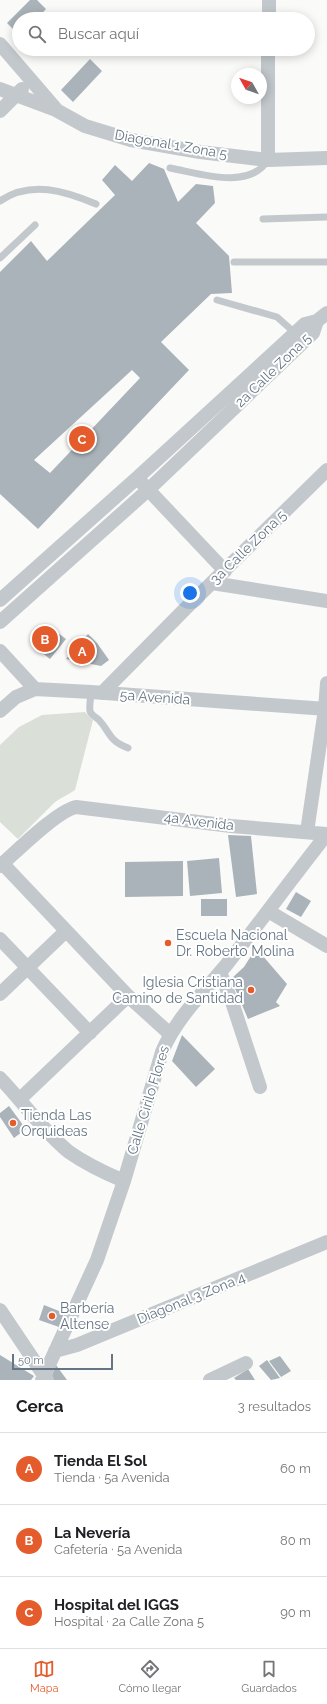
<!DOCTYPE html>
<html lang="es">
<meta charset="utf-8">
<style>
:root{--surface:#fff;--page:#f6f6f6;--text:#202124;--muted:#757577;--line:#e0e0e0;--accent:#e55c2c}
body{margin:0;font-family:Raleway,sans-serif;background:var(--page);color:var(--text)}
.compass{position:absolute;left:231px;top:68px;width:36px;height:36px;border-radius:50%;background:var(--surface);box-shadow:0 2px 10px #0003;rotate:310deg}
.scale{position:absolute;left:12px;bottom:10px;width:101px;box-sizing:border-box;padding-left:4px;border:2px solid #657583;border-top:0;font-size:11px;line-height:14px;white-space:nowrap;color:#657583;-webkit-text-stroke:3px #fff;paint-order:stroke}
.you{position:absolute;left:190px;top:593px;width:14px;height:14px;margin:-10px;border:3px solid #fff;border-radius:50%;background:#1a73e8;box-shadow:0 0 0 6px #1a73e833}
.badge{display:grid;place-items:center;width:26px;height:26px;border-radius:50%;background:var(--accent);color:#fff;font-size:13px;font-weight:700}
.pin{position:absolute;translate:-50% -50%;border:2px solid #fff;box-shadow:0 1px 4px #0006}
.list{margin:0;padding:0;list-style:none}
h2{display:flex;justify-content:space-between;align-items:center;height:52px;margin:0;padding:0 16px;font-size:17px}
h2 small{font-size:13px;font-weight:400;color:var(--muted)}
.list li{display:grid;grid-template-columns:26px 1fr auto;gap:12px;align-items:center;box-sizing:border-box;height:72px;padding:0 16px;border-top:1px solid var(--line)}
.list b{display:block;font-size:15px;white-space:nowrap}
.list p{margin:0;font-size:13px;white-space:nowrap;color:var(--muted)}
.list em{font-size:13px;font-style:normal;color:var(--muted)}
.icon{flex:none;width:22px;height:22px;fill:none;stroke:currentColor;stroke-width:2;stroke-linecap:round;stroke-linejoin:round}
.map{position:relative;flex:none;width:327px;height:1380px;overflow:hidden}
.search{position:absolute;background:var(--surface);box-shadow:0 2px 10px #0003;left:12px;right:12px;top:12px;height:44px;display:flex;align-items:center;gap:10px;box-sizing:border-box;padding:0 14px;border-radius:22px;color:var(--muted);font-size:15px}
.sheet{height:268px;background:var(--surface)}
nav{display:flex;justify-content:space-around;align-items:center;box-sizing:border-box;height:56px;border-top:1px solid var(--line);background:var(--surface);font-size:11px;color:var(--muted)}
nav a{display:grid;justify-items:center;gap:2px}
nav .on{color:var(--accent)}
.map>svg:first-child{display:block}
</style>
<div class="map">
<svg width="327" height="1380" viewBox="0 0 327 1380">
<rect width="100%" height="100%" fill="#fafaf8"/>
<path fill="#dadfd7" d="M85 712 93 720 75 790C68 795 62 797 55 802L18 839 0 822V745L19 727 42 715Z"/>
<path fill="#aab3b9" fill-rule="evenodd" d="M30 0H37L46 9 37 19H19V35L7 23Z
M90 59 102 71 73 102 61 90Z
M149 163 164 169 178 202 196 184 213 186 215 203 196 223 229 256 232 293 211 294 161 342 189 370 38 529 0 494V272L31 241 47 261 115 195 102 180 115 165 132 181ZM132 370 140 378 50 473 34 460Z
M50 627 66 639 50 659 35 647Z
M88 634 97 643 109 660 101 666 66 659Z
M228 835 251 836 257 894 236 897Z
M219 858 222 893 190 896 187 861Z
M183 861V896L125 897V862Z
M296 892 311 901 301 917 286 909Z
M201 899H227V916H201Z
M256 948 287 984 276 1002 280 1006 248 1019 231 979 244 967Z
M182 1035 215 1069 196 1087 172 1061Z
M9 1106 26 1129 14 1138 0 1117V1113Z
M44 1305 64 1313 59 1327 39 1320Z
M0 1355 34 1376 31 1380H0Z
M280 1356 291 1371 281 1377 269 1361Z
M267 1360 280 1378 271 1380 259 1366Z
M56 1365 67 1380H53L51 1378Z
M248 1369 255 1380H236L234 1378Z"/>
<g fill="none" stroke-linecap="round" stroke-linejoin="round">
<path stroke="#c3c8cc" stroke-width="7" d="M170 168C198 173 249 191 268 160
M0 201C31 180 65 191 96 204
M263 219 327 217
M0 258 35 225
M234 262H327
M217 300 277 317 295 333
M91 692C91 697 89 705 90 711 91 715 96 717 99 720 111 733 108 740 128 748"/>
<path stroke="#c3c8cc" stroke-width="14" d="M269 19V0
M0 44 56 109
M0 89 56 110 85 126 131 140 200 152 268 160 327 158
M0 111 22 89
M268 160V49
M141 482 225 571
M212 583 327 601
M0 600 137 478 305 324 317 321
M0 622 148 490 313 333 317 321 327 313
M0 651 35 689
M102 693 186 608 327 470
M0 711 16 697 35 689 91 692 327 709
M307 832 325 709 327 683
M3 864 128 996 170 1034
M0 866C16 852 57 811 76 807L231 826 327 834
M268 911 327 946
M0 939 90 1033
M220 972 233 1005 260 1087
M0 994 66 931
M0 1078C23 1102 43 1131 69 1152 86 1164 105 1173 124 1181
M20 1099 128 996
M0 1310 47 1380
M55 1351 77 1345 327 1242
M42 1380 97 1260 124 1181 162 1052C176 1018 204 992 227 964 261 921 293 877 327 834
M210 1380 246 1363"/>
</g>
<g fill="#e55c2c" stroke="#fff" stroke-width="1.5">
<circle cx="168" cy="943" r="4"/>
<circle cx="251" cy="990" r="4"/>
<circle cx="13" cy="1123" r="4"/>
<circle cx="52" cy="1316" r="4"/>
</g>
<g text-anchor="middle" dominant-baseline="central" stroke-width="4" stroke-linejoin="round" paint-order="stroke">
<g font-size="14" fill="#657583" stroke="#fff">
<text transform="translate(171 144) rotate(10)">Diagonal 1 Zona 5</text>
<text transform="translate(273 370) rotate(-44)">2a Calle Zona 5</text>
<text transform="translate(248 547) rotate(-44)">3a Calle Zona 5</text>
<text transform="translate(155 697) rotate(4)">5a Avenida</text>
<text transform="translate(199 821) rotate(7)">4a Avenida</text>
<text transform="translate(148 1100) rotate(-73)">Calle Cirilo Flores</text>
<text transform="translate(191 1298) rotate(-22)">Diagonal 3 Zona 4</text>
</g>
<g font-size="14" fill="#657583" stroke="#fff" text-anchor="start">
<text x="176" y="935">Escuela Nacional<tspan x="176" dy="16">Dr. Roberto Molina</tspan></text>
<text x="243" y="982" text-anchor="end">Iglesia Cristiana<tspan x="243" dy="16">Camino de Santidad</tspan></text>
<text x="21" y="1115">Tienda Las<tspan x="21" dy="16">Orquideas</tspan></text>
<text x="60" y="1308">Barbería<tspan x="60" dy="16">Altense</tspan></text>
</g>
</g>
</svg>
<svg class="compass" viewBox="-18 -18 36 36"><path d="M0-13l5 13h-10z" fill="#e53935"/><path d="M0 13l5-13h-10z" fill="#757577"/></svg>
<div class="scale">50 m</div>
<div class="you"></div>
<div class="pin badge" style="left:82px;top:651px">A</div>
<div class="pin badge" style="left:45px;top:639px">B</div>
<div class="pin badge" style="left:82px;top:439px">C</div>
<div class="search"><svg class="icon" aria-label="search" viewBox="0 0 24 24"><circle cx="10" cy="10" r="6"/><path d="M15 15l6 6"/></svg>Buscar aquí</div>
</div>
<section class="sheet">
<h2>Cerca<small>3 resultados</small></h2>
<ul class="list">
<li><span class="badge">A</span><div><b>Tienda El Sol</b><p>Tienda · 5a Avenida</p></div><em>60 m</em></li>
<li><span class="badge">B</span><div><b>La Nevería</b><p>Cafetería · 5a Avenida</p></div><em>80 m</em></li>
<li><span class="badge">C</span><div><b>Hospital del IGGS</b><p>Hospital · 2a Calle Zona 5</p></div><em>90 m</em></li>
</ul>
</section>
<nav>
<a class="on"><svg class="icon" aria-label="map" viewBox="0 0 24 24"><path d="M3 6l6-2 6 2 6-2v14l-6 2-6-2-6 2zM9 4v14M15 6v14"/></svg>Mapa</a>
<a><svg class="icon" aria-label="directions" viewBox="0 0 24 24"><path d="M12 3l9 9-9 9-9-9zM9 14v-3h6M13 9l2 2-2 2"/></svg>Cómo llegar</a>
<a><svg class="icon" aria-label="saved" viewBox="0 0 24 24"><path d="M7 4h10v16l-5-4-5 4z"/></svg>Guardados</a>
</nav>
